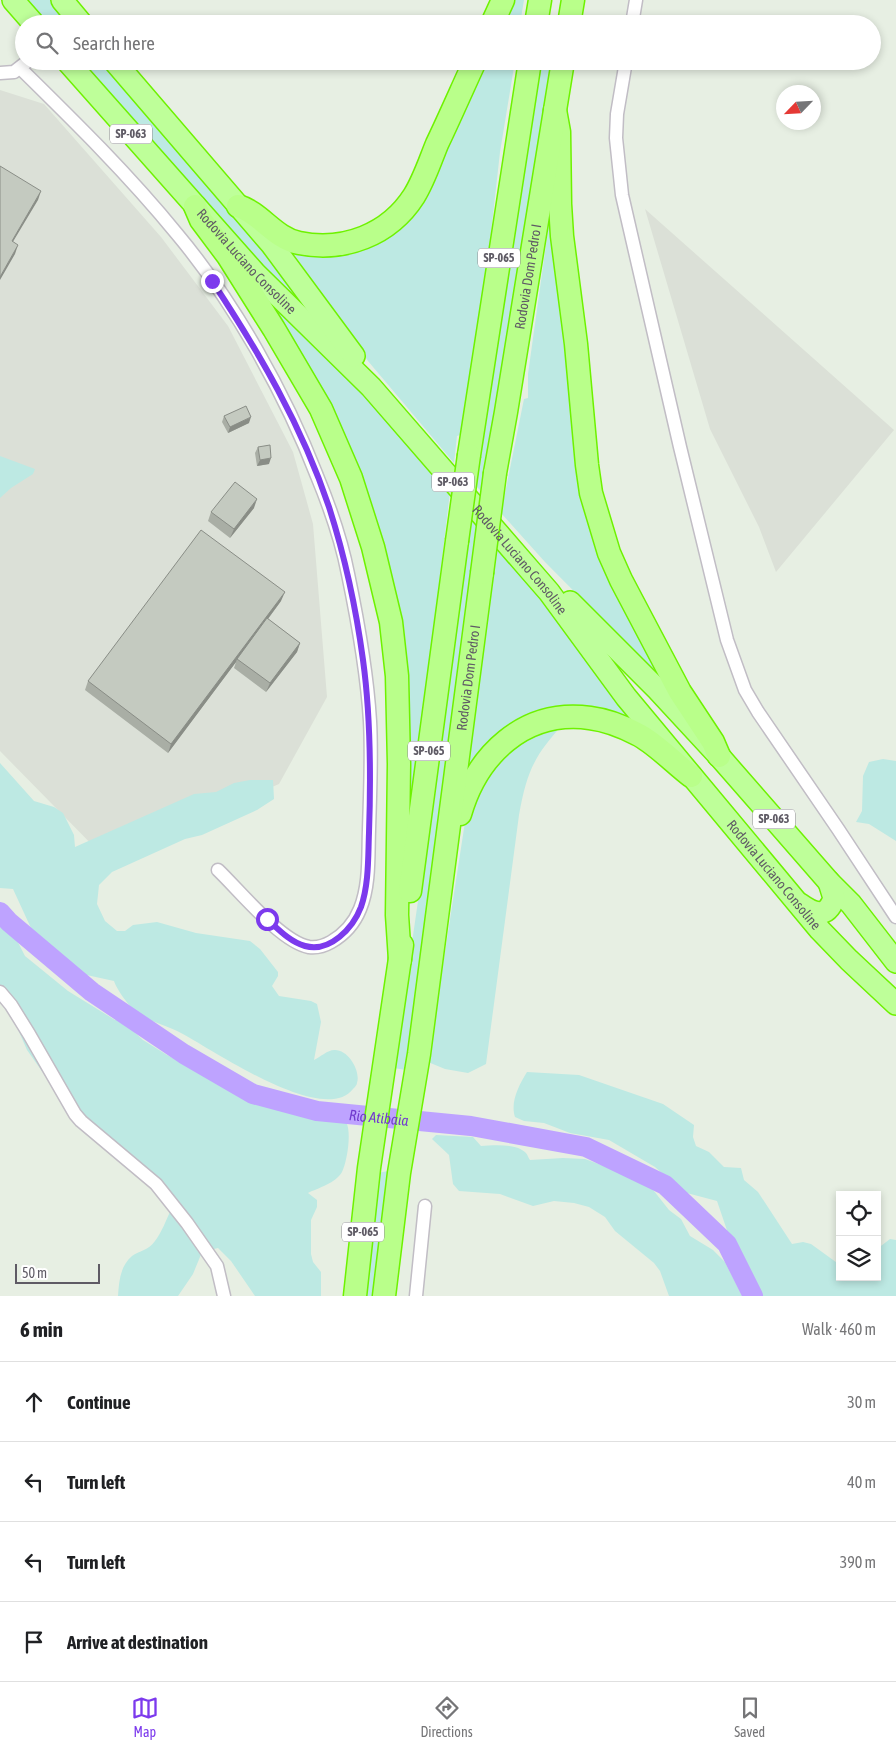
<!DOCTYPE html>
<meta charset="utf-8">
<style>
:root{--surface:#fff;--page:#f2f2f2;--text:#202124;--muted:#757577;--line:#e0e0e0;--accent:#7c3aed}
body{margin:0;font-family:"Asap Condensed",sans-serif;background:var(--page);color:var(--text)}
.controls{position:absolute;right:15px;bottom:15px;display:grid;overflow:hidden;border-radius:0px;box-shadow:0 2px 8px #0003}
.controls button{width:45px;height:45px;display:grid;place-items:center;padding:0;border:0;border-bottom:1px solid var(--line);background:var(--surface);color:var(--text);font:25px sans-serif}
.compass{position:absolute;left:776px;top:85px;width:45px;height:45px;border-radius:50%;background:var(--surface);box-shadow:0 2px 8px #0003;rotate:245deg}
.scale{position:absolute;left:15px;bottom:12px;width:85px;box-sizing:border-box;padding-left:5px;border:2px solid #5f5b65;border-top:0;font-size:14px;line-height:18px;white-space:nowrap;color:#5f5b65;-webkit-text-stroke:4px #fff;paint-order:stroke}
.stop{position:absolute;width:15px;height:15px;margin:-11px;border:4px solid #7c3aed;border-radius:50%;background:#fff}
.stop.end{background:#7c3aed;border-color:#fff;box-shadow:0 1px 5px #0008}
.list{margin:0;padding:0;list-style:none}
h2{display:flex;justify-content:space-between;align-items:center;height:65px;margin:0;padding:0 20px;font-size:21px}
h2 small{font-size:16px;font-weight:400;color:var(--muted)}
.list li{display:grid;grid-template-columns:32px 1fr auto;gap:15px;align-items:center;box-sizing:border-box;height:80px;padding:0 20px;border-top:1px solid var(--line)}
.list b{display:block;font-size:19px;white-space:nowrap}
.list em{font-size:16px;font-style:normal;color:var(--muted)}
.icon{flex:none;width:28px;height:28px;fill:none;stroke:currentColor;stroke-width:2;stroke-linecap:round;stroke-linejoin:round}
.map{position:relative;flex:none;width:896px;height:1296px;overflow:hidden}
.search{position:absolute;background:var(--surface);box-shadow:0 2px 8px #0003;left:15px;right:15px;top:15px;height:55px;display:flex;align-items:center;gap:12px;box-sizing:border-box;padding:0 18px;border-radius:28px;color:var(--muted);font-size:19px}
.sheet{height:385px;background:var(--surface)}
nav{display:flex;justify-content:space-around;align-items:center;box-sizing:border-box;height:70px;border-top:1px solid var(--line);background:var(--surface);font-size:14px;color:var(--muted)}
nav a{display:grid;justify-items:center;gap:2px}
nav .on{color:var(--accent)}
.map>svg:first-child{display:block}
</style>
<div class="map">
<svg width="896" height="1296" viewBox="0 0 896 1296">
<rect width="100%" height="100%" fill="#e7efe3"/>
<path fill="#dbe0d7" d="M0 90 44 104 161 237 228 326 293 452 313 524 327 697 279 784 106 859 0 751Z
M645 209 894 430 776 572 759 527 710 429Z"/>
<path fill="#bde9e3" d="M22 0H53L74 24H42Z
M507 0H524L520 24H496Z
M75 61H106L253 230 334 344Z
M479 61H515L500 152 488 260 460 435 457 436 454 463 368 361 287 244 393 227Z
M536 61H554L483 493 473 483Z
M551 209 576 460 660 678 545 562 501 513 524 399 528 398V374Z
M265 297 358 388 450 492 427 685 408 813 391 592Z
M0 456 35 469 33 474 11 488 0 498Z
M469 513 479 525 406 1070 394 1068 419 894Z
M497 545 532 586 630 718 559 714 467 778Z
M564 723C534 756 527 771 519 815L486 1064 468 1073 445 1069 428 1062 467 809 504 750Z
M883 759 896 761V841L869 824 856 822 862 811 863 776 869 762Z
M0 763 34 801 54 807 63 813 74 835 75 847 194 794 216 792 234 783 250 780H273L274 799 257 810 202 835 185 839 112 872 99 885 97 904 105 921 117 931H125L133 925 157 922 196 933 250 941 260 949 278 972V976L272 986 279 996 311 1001 317 1004 321 1022 314 1060C320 1057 328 1050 334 1050 348 1049 361 1071 357 1083 357 1085 354 1088 353 1089 323 1127 212 1049 181 1033 168 1026 148 1021 136 1012 129 1006 117 990 114 981L82 974 80 975 81 972 36 939 13 889 0 888Z
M0 915 9 925 25 956 68 991 115 1020 120 1019 143 1040 167 1055 195 1069 233 1081 271 1106 316 1118 346 1122C352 1132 347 1162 342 1172 336 1183 318 1188 308 1193L317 1200V1207L311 1220V1254L313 1262 321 1272V1296H255L231 1261 218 1248 202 1252 193 1274 178 1296H118C119 1282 120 1266 132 1256 139 1251 149 1250 155 1241 162 1232 166 1220 171 1210L168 1200 58 1094 27 1050 6 1002 0 1000Z
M527 1072 579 1075 663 1104 694 1125 693 1137 696 1146 709 1152 724 1167 741 1168 744 1180 758 1192 792 1244 803 1242 811 1244 840 1265V1277H877V1249L890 1239 896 1240V1296H763L731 1242 717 1201 683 1192 655 1167 609 1140 570 1133 544 1123 524 1121 515 1117C510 1102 519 1085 527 1072Z
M436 1135 473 1137 481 1146C493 1145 516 1143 526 1153 528 1155 528 1158 530 1160L563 1158 585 1159 626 1174 650 1186 669 1210 681 1219 690 1236 713 1250 725 1262 742 1296H669L660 1271 654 1263 615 1231 605 1217 589 1207 574 1203 554 1201 533 1206 500 1194 459 1191 453 1184 449 1155 432 1139Z
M393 1170 378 1296H363L378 1173Z"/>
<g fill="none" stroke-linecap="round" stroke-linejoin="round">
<path stroke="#bea3ff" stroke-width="20" id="s1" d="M0 912 9 922 92 992 184 1054 253 1094 317 1111 471 1126 586 1147 665 1185 727 1244 753 1296"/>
<defs>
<path id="minor" d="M632 24 636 0
M626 61 617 114 616 138 622 195 680 447 727 640 745 690 758 712 838 829 896 917
M20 68C74 121 129 175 177 234 234 302 285 393 317 476 329 505 342 543 348 574 358 622 367 672 370 721 372 757 370 793 369 830 368 855 370 885 360 909 354 924 345 934 331 942 324 946 317 948 309 947 281 942 239 890 218 870
M0 73 14 72 28 61
M0 992 11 1005 29 1034 75 1114 81 1121 156 1184 187 1223 217 1266 224 1296
M416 1296 425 1206"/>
<g id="trunk">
<path d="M13 0 34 24"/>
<path d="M62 0 82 24"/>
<path id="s2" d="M67 61 255 273 371 387 529 569 549 592 626 697 820 930 849 960 896 1004"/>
<path d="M114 61 272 245 354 356"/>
<path d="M570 602 658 690 719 756 829 882 851 904 896 962"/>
<path d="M800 904C814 914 827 919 834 898L829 882"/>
</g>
<g id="motorway">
<path d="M492 24 503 0"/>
<path d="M536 24 540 0"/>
<path d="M569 24 573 0"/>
<path d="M555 110 559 132 560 204 562 236 576 344 587 465 591 493 609 553 621 580 680 692 713 742 719 756"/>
<path d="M195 206 201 220 228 256 274 329 321 409 351 478 373 547 391 622 397 676 399 764 397 915 400 960"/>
<path d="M238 206C261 213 274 238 299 243 344 252 389 235 414 196 424 180 430 161 437 144 450 117 462 89 475 61"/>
<path d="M469 455 530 61"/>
<path id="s3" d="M495 473 506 412 563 61"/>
<path d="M460 814C477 755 524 709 590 718 606 720 622 726 637 734 654 742 675 764 691 776"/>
<path d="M410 891 457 541"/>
<path d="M355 1296 369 1168 402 945"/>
<path id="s4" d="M384 1296 399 1173 419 1054 482 573"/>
</g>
</defs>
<use href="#minor" stroke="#c1bdc5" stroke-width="15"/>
<use href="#trunk" stroke="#6ef200" stroke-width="24"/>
<use href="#motorway" stroke="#6ef200" stroke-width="25"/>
<use href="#minor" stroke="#fff" stroke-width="12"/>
<use href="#trunk" stroke="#beff99" stroke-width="21"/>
<use href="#motorway" stroke="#b9ff8a" stroke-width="22"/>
<defs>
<path id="motorway-bridge" d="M457 541 469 455
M482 573 495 473"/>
</defs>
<use href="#motorway-bridge" stroke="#6ef200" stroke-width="25" stroke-linecap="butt"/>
<use href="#motorway-bridge" stroke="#b9ff8a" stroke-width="22"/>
</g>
<path fill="#a9aea5" d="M224 416 249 423 228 433 222 422Z
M258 447 269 464 257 466 255 453Z
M254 508 230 538 208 521 211 512Z
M281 601 268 619 300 643 297 652 266 692 234 668 236 662 168 753 85 690 88 681Z"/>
<path fill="#898d86" d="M41 191 38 200 8 250 12 241Z
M18 245 15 254 0 280V277Z
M251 417 249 423 228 433 230 427Z
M271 458 269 464 257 466 260 460Z
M257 499 254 508 230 538 234 529Z
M285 592 281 601 238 659H237L236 662 168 753 171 744Z
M300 643 297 652 266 692 270 683Z"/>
<path fill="#c4cac0" stroke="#898d86" d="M0 166 41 191 12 241 18 245 0 277Z
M246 406 251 417 230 427 224 416Z
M270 445 271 458 260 460 258 447Z
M235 482 257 499 234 529 211 512Z
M201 530 285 592 171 744 88 681Z
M267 618 300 643 270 683 237 659Z"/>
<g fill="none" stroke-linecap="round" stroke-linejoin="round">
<path stroke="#7c3aed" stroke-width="6" d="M212 281C259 352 302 426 329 507 345 557 356 608 363 660 371 718 371 775 369 833 368 857 369 884 361 907 353 928 330 953 305 946 290 942 278 929 267 919"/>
</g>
<g text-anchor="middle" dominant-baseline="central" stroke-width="4" stroke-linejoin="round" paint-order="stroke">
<g fill="#fff" stroke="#8f8c93" stroke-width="1">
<rect x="110" y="124.5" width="42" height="19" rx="4"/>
<rect x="478" y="248.5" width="42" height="19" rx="4"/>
<rect x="432" y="472.5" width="42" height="19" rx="4"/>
<rect x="408" y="741.5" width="42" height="19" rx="4"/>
<rect x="753" y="809.5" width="42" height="19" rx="4"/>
<rect x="342" y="1222.5" width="42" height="19" rx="4"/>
</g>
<g font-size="12" font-weight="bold" fill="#5f5b65">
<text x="131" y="134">SP-063</text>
<text x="499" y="258">SP-065</text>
<text x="453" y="482">SP-063</text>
<text x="429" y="751">SP-065</text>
<text x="774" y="819">SP-063</text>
<text x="363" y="1232">SP-065</text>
</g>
<g font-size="14" fill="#5f5b65" stroke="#fff">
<text stroke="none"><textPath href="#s2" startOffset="269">Rodovia Luciano Consoline</textPath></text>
<text stroke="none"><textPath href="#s3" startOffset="199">Rodovia Dom Pedro I</textPath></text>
<text stroke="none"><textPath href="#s2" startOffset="674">Rodovia Luciano Consoline</textPath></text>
<text stroke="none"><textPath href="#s4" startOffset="624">Rodovia Dom Pedro I</textPath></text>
<text stroke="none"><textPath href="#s2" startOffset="1079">Rodovia Luciano Consoline</textPath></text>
</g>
<g font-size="15" font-style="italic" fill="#713ace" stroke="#fff">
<text stroke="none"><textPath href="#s1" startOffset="441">Rio Atibaia</textPath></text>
</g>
</g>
</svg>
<div class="controls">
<button><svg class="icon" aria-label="locate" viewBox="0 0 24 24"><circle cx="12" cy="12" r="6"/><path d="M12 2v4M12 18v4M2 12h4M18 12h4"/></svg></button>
<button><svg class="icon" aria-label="layers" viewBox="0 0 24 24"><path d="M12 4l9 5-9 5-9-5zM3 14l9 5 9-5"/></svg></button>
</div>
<svg class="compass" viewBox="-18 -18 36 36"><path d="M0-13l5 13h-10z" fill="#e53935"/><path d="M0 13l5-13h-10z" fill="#757577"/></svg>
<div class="scale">50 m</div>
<div class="stop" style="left:267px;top:919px"></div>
<div class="stop end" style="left:212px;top:281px"></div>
<div class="search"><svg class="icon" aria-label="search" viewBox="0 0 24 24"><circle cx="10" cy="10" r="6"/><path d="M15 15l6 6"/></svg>Search here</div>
</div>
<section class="sheet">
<h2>6 min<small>Walk · 460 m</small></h2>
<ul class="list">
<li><svg class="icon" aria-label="ahead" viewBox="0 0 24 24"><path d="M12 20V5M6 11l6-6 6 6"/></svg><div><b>Continue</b></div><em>30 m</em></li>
<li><svg class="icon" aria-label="left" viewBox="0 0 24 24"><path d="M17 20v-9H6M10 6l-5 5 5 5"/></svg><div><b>Turn left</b></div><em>40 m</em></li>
<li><svg class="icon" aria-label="left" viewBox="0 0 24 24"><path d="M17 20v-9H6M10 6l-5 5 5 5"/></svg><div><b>Turn left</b></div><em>390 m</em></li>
<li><svg class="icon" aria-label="arrive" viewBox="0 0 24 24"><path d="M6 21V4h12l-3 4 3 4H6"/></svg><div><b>Arrive at destination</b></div></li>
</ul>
</section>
<nav>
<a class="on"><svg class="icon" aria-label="map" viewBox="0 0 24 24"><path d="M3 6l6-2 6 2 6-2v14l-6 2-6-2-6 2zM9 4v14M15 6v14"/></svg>Map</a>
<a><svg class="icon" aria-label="directions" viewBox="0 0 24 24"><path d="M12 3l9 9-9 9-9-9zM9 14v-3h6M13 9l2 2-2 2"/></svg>Directions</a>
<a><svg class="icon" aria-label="saved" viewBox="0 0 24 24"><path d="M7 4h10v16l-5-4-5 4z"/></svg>Saved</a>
</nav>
